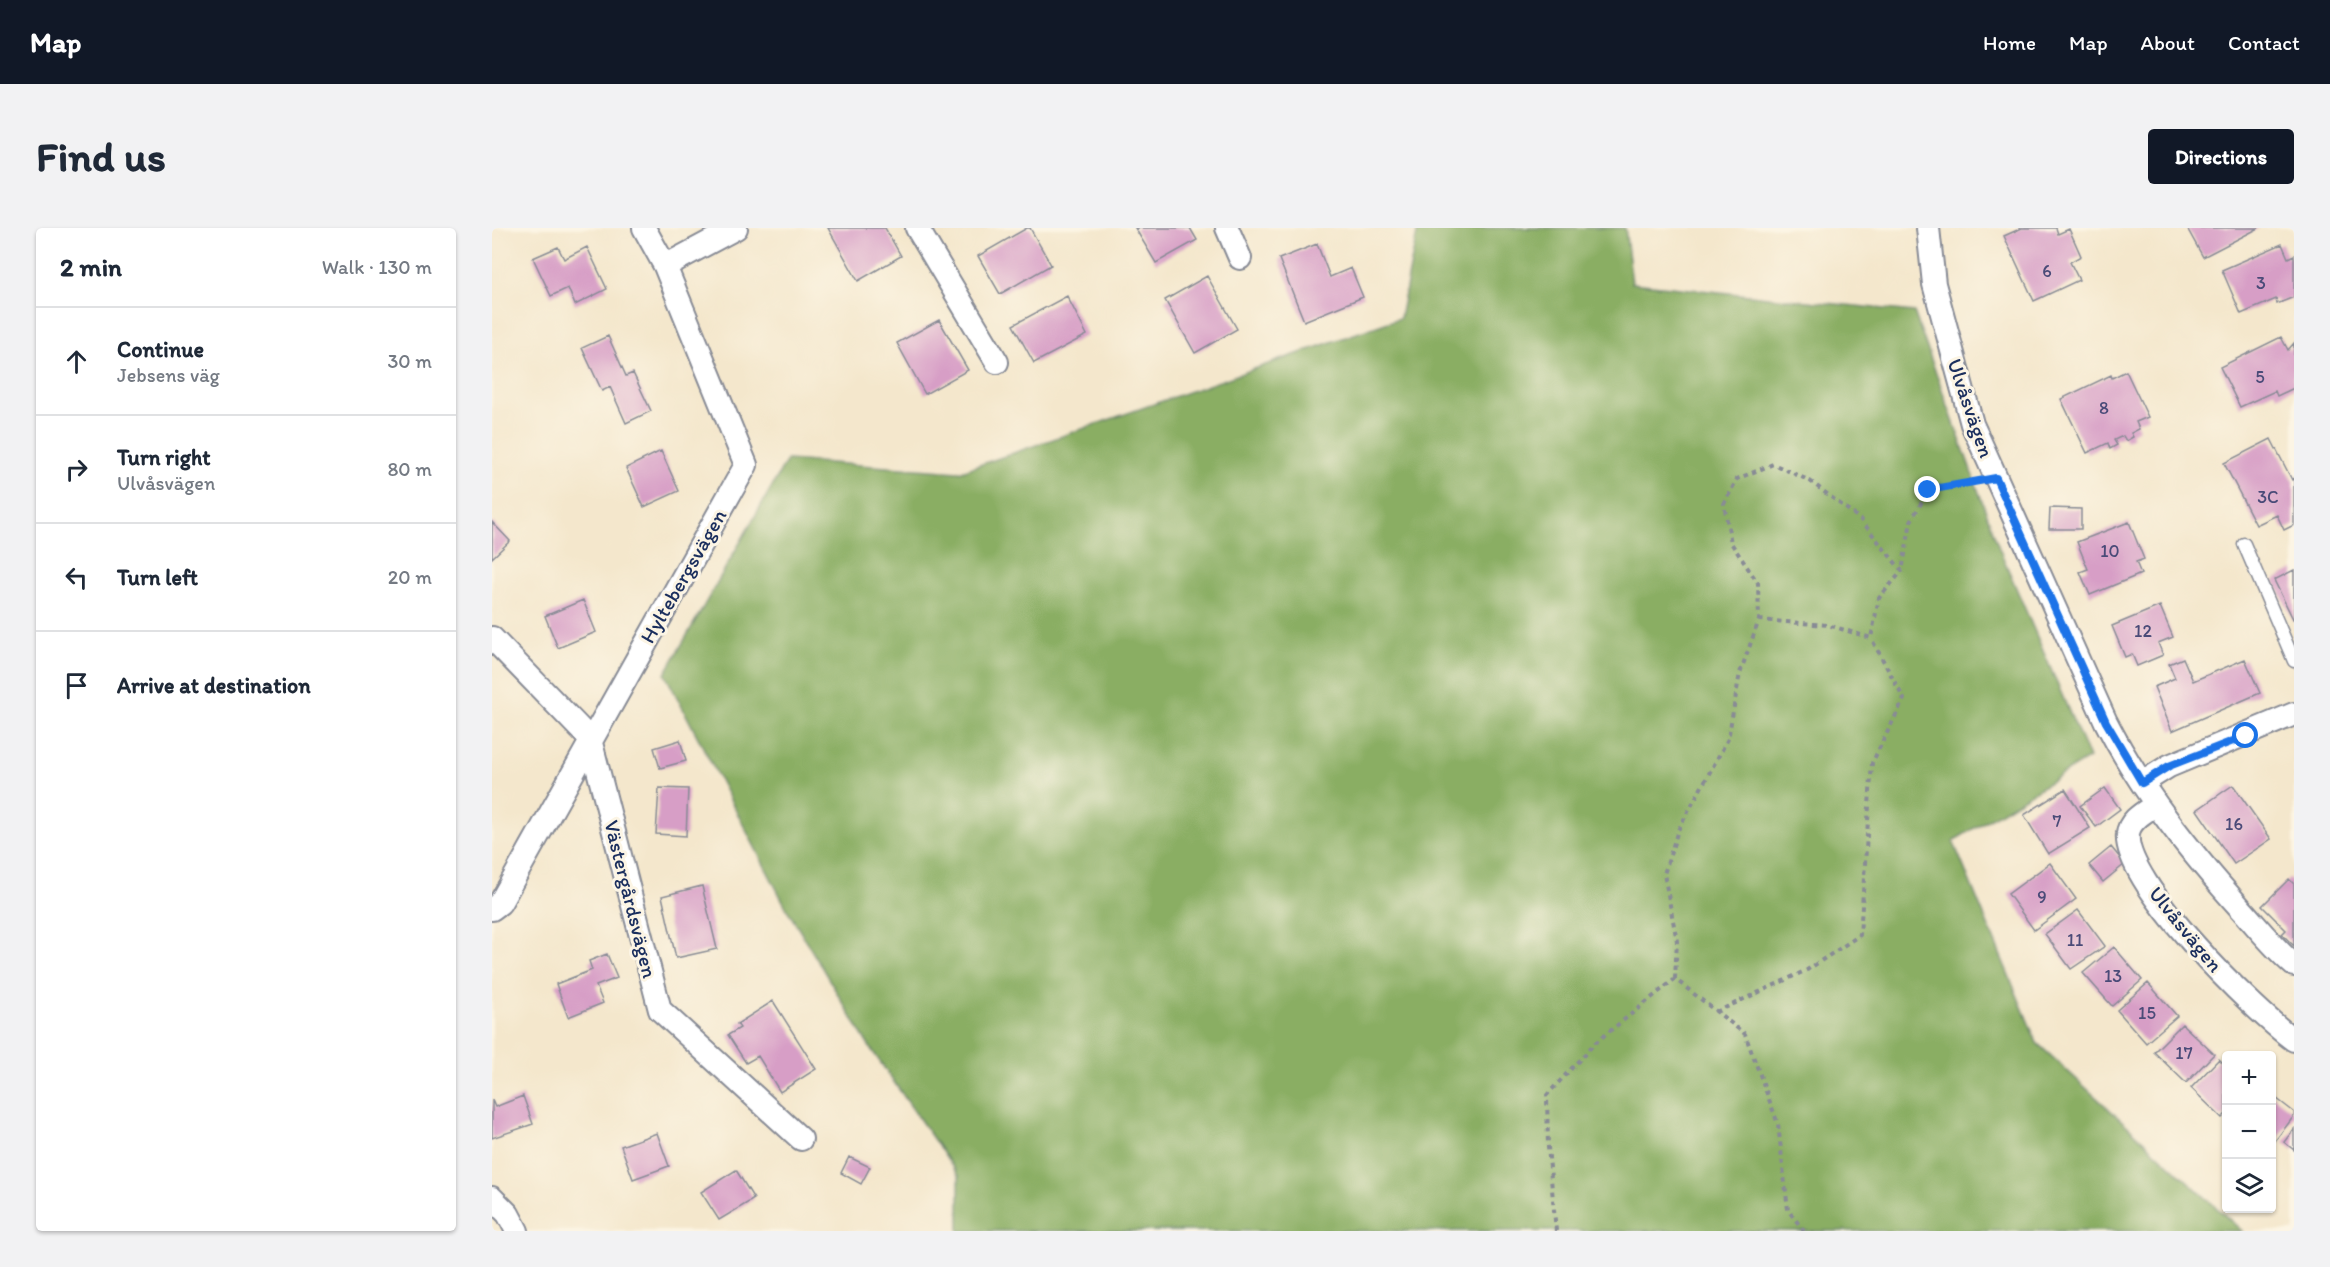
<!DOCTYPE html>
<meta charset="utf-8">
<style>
:root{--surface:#fff;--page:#f2f2f3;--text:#1f2937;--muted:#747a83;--line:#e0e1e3;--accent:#111827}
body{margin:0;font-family:Itim,sans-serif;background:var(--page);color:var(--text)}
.controls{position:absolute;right:18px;bottom:18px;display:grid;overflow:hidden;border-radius:6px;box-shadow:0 2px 4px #0004}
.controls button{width:54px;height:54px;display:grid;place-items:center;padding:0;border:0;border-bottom:2px solid var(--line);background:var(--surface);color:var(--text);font:30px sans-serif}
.stop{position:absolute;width:18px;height:18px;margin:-14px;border:4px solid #1a73e8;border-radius:50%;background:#fff}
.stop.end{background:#1a73e8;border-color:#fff;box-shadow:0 2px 6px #0008}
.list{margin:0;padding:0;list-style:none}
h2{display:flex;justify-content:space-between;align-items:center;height:78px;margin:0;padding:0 24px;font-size:26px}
h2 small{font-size:20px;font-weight:400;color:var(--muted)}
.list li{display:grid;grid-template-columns:39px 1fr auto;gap:18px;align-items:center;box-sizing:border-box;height:108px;padding:0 24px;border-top:2px solid var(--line)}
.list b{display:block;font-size:22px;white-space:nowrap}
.list p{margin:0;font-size:20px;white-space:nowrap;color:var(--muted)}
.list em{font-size:20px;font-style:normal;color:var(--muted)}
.icon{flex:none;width:33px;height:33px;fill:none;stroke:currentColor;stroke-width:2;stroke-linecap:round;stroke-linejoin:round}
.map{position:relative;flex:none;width:1802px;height:1003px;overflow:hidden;border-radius:6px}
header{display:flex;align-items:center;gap:36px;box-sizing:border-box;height:84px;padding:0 30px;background:var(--accent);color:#fff}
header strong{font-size:28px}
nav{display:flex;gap:33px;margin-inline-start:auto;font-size:21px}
.intro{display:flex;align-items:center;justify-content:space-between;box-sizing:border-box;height:144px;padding:0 36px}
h1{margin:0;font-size:42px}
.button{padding:15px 27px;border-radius:6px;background:var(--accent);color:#fff;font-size:21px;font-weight:700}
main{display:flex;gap:36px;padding:0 36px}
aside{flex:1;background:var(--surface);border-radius:6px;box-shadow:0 2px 4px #0004}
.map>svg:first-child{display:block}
</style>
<header>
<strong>Map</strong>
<nav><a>Home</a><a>Map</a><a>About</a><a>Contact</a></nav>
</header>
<div class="intro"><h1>Find us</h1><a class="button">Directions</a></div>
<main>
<aside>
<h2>2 min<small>Walk · 130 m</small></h2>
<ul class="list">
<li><svg class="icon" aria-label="ahead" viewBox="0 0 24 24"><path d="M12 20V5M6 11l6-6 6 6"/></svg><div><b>Continue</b><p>Jebsens väg</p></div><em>30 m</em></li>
<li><svg class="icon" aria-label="right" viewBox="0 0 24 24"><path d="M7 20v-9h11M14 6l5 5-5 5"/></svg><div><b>Turn right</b><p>Ulvåsvägen</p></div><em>80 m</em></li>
<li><svg class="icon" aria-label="left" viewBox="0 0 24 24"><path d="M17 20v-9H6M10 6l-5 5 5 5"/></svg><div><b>Turn left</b></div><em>20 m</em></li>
<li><svg class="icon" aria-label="arrive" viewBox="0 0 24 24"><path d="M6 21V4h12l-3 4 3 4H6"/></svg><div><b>Arrive at destination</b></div></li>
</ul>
</aside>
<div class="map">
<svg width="1802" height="1003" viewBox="0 0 1802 1003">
<rect width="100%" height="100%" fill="#fcf5e5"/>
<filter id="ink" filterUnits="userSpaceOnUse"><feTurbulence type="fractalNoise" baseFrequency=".0167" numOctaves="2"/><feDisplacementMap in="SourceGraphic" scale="12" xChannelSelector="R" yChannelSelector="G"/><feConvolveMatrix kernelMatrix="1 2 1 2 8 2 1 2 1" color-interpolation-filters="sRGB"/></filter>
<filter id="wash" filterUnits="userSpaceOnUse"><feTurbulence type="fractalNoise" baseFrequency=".008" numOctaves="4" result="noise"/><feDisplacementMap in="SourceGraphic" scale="24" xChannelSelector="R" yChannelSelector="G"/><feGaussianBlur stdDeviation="1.35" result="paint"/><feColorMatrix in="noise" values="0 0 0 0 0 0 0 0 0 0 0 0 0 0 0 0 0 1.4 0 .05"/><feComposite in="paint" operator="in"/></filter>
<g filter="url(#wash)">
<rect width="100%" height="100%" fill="#f4e7cc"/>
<path fill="#8aae63" stroke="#526e60" stroke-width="1.5" d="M926 0H1133L1140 55 1422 84 1507 320 1597 530 1461 613 1545 815 1750 1003H467V948L375 815 296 683 173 446 295 232 467 244 908 90Z"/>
<g id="blocks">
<path fill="#d79ec6" d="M336 0H393L409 28 366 53Z
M535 0H538L559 37 508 66 486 28Z
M643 0H698L705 12 664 35Z
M1530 0H1564L1566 6 1577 1 1589 28 1578 34 1587 52 1542 73 1512 8Z
M1695 0H1767L1711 29Z
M825 16 838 49 859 40 871 69 812 93 787 31Z
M1790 16 1796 30 1802 27V69L1785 76 1784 71 1749 86 1730 42Z
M66 19 72 31 95 19 115 61 83 77 76 60 59 68 41 30Z
M715 48 745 101 703 125 673 72Z
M575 68 595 107 542 135 521 97Z
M447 92 476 142 433 166 405 115Z
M116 108 134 148 141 145 159 183 134 195 118 159 110 163 90 120Z
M1789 109 1796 122 1802 115V160L1785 168 1783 163 1748 179 1728 139Z
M1634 143 1656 189 1644 194 1647 201 1639 205 1641 209 1634 213 1631 208 1622 212 1625 217 1618 221 1616 215 1595 225 1569 171 1619 147 1620 150Z
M1779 211 1800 252 1802 250V297L1792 302 1785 287 1764 297 1732 235Z
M169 223 187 263 152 279 134 240Z
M1558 280 1589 281V301H1557Z
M0 294 18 313 0 330Z
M1637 294 1652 331 1644 334 1649 346 1598 367 1588 344 1596 341 1585 314Z
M1802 342V393L1782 352Z
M91 372 104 404 66 420 53 388Z
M1668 378 1681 409 1666 415 1671 427 1645 438 1640 426 1633 429 1620 398Z
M1691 430 1701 453 1753 431 1768 465 1680 503 1662 459 1683 450 1677 436Z
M188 512 194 533 168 540 162 520Z
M1741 557 1779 611 1742 636 1705 582Z
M167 560 196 561 194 608 164 606Z
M1613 560 1628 581 1604 599 1588 578Z
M1573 561 1598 600 1556 626 1532 587Z
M1619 619 1633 636 1611 654 1597 637Z
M1558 635 1584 671 1542 702 1516 666Z
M1797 651 1802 656V718L1790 706 1794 702 1770 678Z
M210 658 225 721 184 730 170 668Z
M1586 682 1613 718 1579 741 1553 706Z
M1622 719 1650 752 1620 778 1591 745Z
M115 726 125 750 104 758 111 775 76 789 64 756 100 742 97 733Z
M1656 755 1685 788 1654 815 1625 782Z
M281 773 324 841 288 864 266 828 254 835 236 807 248 800 245 796Z
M1690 796 1722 826 1694 855 1662 824Z
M1727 831 1734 838V886L1730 890 1699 860Z
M1780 867 1802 884V888L1780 917Z
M31 868 41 896 0 910V872L3 879Z
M1802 901V922L1792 914Z
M165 905 177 938 141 951 129 918Z
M357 929 378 939 369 956 349 945Z
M244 942 262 971 227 992 209 964Z"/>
</g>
</g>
<g filter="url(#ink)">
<use href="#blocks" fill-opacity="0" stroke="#888b95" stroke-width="1.5"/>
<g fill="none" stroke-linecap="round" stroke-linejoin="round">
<defs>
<path id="service" d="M1752 316 1802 433"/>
<path id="minor" d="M425 0 505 134
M735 0 748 30
M1436 0 1442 56 1480 196 1614 494C1649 563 1699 625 1751 683 1768 702 1783 721 1802 737
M173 38 244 0
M0 410 98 511 168 782 309 911
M1650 555 1677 538 1802 486
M1663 577C1653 584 1637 592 1636 606 1630 654 1763 784 1802 812
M0 681 8 675 254 237 173 38 152 0
M0 970 16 986 25 1003"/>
</defs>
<use href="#service" stroke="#888b95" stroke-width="15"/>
<use href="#minor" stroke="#888b95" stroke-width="26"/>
<path stroke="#888b95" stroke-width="4" stroke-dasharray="4.5 4.5" stroke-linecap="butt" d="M1267 392 1336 397 1379 410 1387 370 1410 343
M1183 751 1185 713 1172 646 1186 602 1236 511 1248 445 1267 392 1266 355 1239 315 1232 276 1245 251 1281 236 1318 253 1368 291 1410 343 1419 293 1436 263 1479 254
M1224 784 1315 742 1368 707 1380 535 1412 471 1379 410
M1064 1003 1056 919 1055 867 1103 815 1183 751 1253 806 1286 896 1296 982 1312 1003"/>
<use href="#service" stroke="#fff" stroke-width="12"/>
<use href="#minor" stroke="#fff" stroke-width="22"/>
</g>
</g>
<g fill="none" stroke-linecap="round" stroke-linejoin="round" filter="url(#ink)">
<path stroke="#1a73e8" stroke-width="8" d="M1436 262 1504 250 1614 494 1650 555 1677 538 1754 508"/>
</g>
<g text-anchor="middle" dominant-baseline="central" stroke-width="6" stroke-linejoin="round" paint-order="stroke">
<g font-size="18" fill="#4a4b78">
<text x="1555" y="43">6</text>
<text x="1769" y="55">3</text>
<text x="1768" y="149">5</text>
<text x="1612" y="180">8</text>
<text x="1776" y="269">3C</text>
<text x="1618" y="323">10</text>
<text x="1651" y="403">12</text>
<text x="1565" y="593">7</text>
<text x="1742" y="596">16</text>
<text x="1550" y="669">9</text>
<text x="1583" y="712">11</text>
<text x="1621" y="748">13</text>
<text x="1655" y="785">15</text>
<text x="1692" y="825">17</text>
</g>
<g font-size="21" fill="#1b2f5e" stroke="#fcf5e5">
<text transform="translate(1479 180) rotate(71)">Ulvåsvägen</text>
<text transform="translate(191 348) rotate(-60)">Hyltebergsvägen</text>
<text transform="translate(139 671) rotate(76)">Västergårdsvägen</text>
<text transform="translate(1694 701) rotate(51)">Ulvåsvägen</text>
</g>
</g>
</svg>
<div class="controls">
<button>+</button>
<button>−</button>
<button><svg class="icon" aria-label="layers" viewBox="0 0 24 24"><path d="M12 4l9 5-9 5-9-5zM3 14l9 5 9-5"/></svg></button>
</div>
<div class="stop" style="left:1754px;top:508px"></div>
<div class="stop end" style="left:1436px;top:262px"></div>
</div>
</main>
